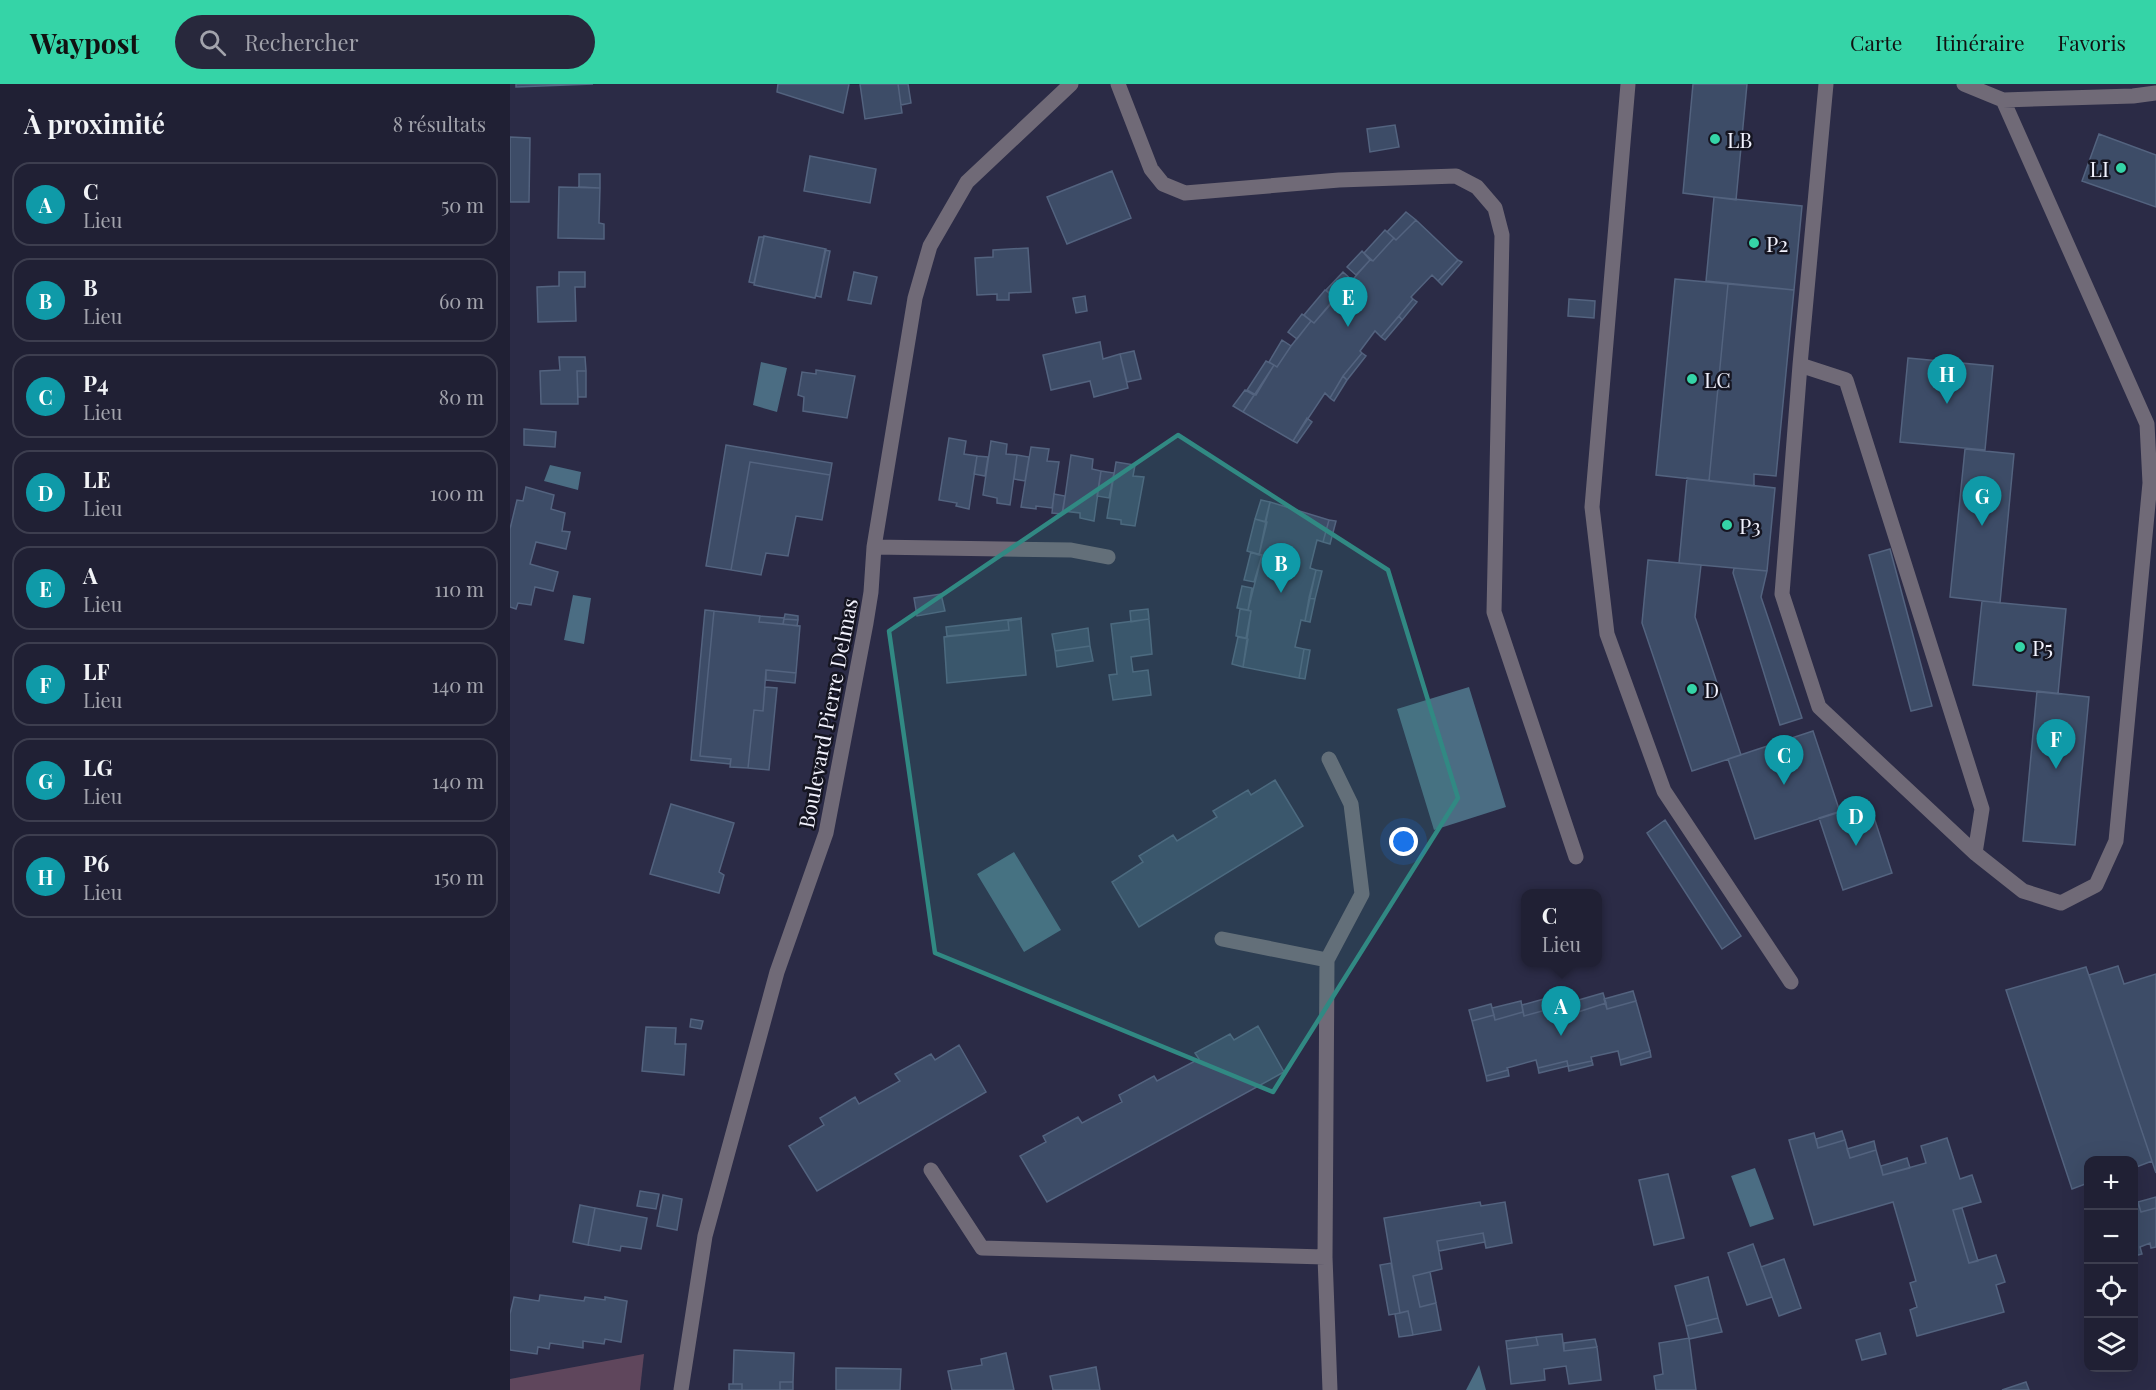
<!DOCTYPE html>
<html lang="fr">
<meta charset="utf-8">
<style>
:root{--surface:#202034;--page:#28283c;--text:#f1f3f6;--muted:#a2a3ac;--line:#3d3e4f;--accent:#35d4a7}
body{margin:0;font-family:"Playfair Display",serif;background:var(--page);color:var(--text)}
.controls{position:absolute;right:18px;bottom:18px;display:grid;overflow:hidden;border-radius:12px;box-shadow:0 6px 24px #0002}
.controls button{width:54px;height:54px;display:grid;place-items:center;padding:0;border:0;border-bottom:2px solid var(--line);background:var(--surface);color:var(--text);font:30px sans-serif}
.you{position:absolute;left:894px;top:758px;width:21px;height:21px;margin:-15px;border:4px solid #fff;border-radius:50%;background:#1a73e8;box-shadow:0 0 0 9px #1a73e833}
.badge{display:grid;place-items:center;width:39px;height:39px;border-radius:50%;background:var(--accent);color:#fff;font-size:20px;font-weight:700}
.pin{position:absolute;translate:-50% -50px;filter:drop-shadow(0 2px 3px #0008)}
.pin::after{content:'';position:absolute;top:32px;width:21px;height:18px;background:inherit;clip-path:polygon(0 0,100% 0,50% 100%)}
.popup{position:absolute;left:1011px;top:805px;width:81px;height:78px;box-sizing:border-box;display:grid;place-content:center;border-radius:12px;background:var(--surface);filter:drop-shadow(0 2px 4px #0005);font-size:20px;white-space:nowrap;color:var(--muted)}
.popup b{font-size:22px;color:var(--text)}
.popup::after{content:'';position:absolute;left:50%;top:100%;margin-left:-12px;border:12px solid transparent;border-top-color:var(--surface)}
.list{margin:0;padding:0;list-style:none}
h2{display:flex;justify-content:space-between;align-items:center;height:78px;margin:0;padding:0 24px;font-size:26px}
h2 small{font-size:20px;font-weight:400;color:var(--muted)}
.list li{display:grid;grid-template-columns:39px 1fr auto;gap:18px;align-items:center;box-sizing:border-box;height:84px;margin:0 12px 12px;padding:0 12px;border:2px solid var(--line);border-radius:18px}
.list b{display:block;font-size:22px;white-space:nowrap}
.list p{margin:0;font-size:20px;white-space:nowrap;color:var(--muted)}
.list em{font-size:20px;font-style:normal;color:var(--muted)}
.icon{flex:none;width:33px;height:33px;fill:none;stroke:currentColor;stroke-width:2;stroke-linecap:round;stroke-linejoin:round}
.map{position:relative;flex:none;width:1646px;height:1306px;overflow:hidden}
header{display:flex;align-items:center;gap:36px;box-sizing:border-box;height:84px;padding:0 30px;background:var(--accent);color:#111}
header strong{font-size:28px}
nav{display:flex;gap:33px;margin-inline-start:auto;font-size:21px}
.search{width:420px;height:54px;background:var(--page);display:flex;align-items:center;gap:15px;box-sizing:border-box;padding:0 21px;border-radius:33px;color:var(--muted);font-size:22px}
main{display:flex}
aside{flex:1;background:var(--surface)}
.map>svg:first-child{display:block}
</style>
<header>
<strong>Waypost</strong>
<div class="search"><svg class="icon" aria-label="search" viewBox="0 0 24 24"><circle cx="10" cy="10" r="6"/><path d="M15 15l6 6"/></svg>Rechercher</div>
<nav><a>Carte</a><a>Itinéraire</a><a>Favoris</a></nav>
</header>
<main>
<aside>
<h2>À proximité<small>8 résultats</small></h2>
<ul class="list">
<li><span class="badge" style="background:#0f9aa8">A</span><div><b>C</b><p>Lieu</p></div><em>50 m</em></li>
<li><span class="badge" style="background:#0f9aa8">B</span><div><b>B</b><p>Lieu</p></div><em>60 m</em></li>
<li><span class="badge" style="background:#0f9aa8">C</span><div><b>P4</b><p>Lieu</p></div><em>80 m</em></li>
<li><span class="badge" style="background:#0f9aa8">D</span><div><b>LE</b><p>Lieu</p></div><em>100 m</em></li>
<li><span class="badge" style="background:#0f9aa8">E</span><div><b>A</b><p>Lieu</p></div><em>110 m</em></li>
<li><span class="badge" style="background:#0f9aa8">F</span><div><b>LF</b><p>Lieu</p></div><em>140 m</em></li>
<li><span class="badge" style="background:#0f9aa8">G</span><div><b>LG</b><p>Lieu</p></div><em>140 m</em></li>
<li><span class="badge" style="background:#0f9aa8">H</span><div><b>P6</b><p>Lieu</p></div><em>150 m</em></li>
</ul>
</aside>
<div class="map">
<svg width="1646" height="1306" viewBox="0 0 1646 1306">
<rect width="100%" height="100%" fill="#2b2b46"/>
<path fill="#5f465c" d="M134 1270 130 1306H0V1295Z"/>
<path fill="#4b6d83" d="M251 278 277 284 267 328 243 321Z
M40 381 71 388 68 406 34 397Z
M63 511 81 514 74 560 54 556Z
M959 603 996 723 924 746 887 625Z
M504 768 551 846 514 868 467 790Z
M1245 1084 1264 1135 1240 1143 1221 1092Z
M969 1281 976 1306H956Z"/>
<path fill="#3d4c67" stroke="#53637f" stroke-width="1.5" d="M6 0H83L6 3Z
M268 0H339L333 29 267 8Z
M350 0H388L392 29 355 35Z
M388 0H398L401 19 391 21Z
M1183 0H1237L1226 116 1173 109Z
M885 41 889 63 860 68 857 45Z
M1589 50 1646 71V123L1572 97Z
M0 53 20 54 19 118H0Z
M300 72 366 85 360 119 294 107Z
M602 87 621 134 557 160 537 113Z
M69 90H90V104L69 103Z
M49 103 90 104 89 139 94 140V155L48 154Z
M1204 113 1292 122 1284 206 1196 197Z
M896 128 906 136 886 156 877 148Z
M906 136 948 176 928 197 922 191 901 213 903 215 871 253 865 247 850 267 852 269 833 292 820 314 815 309 783 357 733 328 764 281 767 283 781 262 801 237 804 239 860 176 863 177 884 154 886 156Z
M875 146 884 154 863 177 854 169Z
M254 152 316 165 305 214 244 201Z
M249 153H254L244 199 239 198Z
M518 164 521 208 499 209V216H487V210L467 211 465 174 483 173V166Z
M315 166 320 167 311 213 306 212Z
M852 167 860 176 846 191 837 183Z
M948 176 952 178 932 201 928 197Z
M49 188H75V203H65L66 237 28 238 27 203 49 202Z
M344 188 367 193 361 220 338 216Z
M833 188 842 196 827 215 816 206Z
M1165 195 1218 200 1199 397 1146 391Z
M1218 200 1284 206 1266 392 1244 390V402L1199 397Z
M815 206 825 214 804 239 794 231Z
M575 212 577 227 566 229 563 214Z
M903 215 907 218 892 236 889 232Z
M1059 215 1085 217 1084 234 1058 232Z
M792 230 801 237 787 255 778 248Z
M889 232 892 236 875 256 871 253Z
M772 256 781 262 767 283 759 278Z
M590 258 593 275 610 270 618 304 584 313 580 297 541 306 533 271Z
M624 267 631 295 617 298 610 270Z
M852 269 856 272 837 296 833 292Z
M49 273H75L76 287H67L68 320H31L30 287 50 286Z
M1398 274 1483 282 1475 366 1390 358Z
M756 277 764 281 746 311 737 306Z
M306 286 345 292 337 334 293 327 294 313 288 311 292 288 306 290Z
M67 287H76V313H68Z
M833 292 837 296 824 317 820 314Z
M735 306 744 311 733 328 723 322Z
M797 334 802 338 787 359 783 357Z
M14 345 46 348 45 363 14 361Z
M439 354 456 357 454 370 467 372 459 425 446 422 447 419 429 416Z
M481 357 497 360 496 370 507 371 500 421 487 419V414L473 411Z
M216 361 322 379 320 391 240 378 221 486 196 482Z
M521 363 539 365 537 377 549 378 542 424 526 422V425L511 423Z
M1455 365 1504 370 1490 519 1440 513Z
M507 371 519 373 515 397 504 395Z
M561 371 583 375 582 385 591 387 584 437 570 434V429L553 427Z
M467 372 478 373 475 392 464 390Z
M240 378 320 391 312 436 286 432 278 472 256 469 251 491 221 486Z
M606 378 625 381 623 392 634 393 625 442 611 440V436L597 434Z
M591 387 604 389 599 414 587 412Z
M1177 394 1265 404 1257 487 1169 479Z
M16 403 44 411 41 425 55 429 52 447 60 448 56 465 26 458 20 480 48 488 43 507 25 503 21 521 8 519 6 525 0 523V445L7 416 13 417Z
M544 410 555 412 552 430 542 429Z
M751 416 760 418 755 438 745 435Z
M760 418 819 436 813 458 807 456 800 484 806 486 795 537 791 536 785 563 794 565 789 594 733 583 741 527 738 526 752 471H749Z
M745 435 757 438 749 471 737 467Z
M819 436 826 437 820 460 813 458Z
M1380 465 1422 622 1401 627 1359 471Z
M741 468 752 471 744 498 734 496Z
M1138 476 1191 481 1185 533 1231 671 1182 687 1132 539Z
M1224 484 1257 487 1251 513 1292 634 1270 641 1223 489Z
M806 486 812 487 805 515 799 514Z
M732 502 742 504 738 526 727 524Z
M431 510 435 527 407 532 404 514Z
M799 514 805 515 800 538 795 537Z
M1472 517 1556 525 1548 610 1463 601Z
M638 525 639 535 621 538 620 527Z
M730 525 741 527 736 554 726 552Z
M195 526 204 527 190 672 221 675 220 680 181 676Z
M204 527 250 532 249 538 290 542 286 589 256 586 253 627 244 626 238 684 220 683 221 675 190 672Z
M275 530 288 532V536L274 535Z
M250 532 274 534 273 540 249 538Z
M512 534 498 537 499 546 437 552 436 543Z
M274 535 288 536 287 542 273 540Z
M511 535 516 591 437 599 434 553 499 546 498 537Z
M639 535 642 570 621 573 623 588 638 586 641 611 603 616 599 591 607 590 601 540Z
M578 544 580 562 545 567 542 550Z
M728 553 738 555 733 583 722 580Z
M580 562 583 577 547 583 545 567Z
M794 565 800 566 795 595 789 594Z
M256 586 286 589 285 599 256 596Z
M255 603 267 604 259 686 238 684 244 626 253 627Z
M1527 607 1579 613 1565 761 1513 757Z
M1303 647 1330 728 1245 755 1218 675Z
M765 696 793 742 629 843 602 798 633 778 629 772 663 751 667 757 707 733 703 727 738 706 741 711Z
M1359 718 1382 789 1333 806 1309 734Z
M161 720 224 739 209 788 214 791 209 809 140 790Z
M1155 736 1231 852 1212 865 1137 749Z
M1608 882 1614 900 1646 890V1089L1579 891Z
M1576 883 1642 1077 1624 1084V1076H1578V1099L1562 1105 1496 906Z
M1123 907 1126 917 1097 925 1094 915Z
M1093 909 1096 919 1068 928 1065 917Z
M1041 913 1043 924 1014 932 1012 921Z
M1064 913 1067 924 1044 929 1042 919Z
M1011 917 1013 928 985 936 982 924Z
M1126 917 1140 967 1110 976 1108 967 1081 973 1082 977 1058 982 1057 977 1028 984 1026 976 997 984 998 986 976 992 962 937 984 931 985 936 1013 928 1014 932 1043 924 1044 929 1067 924 1068 928 1096 919 1097 925Z
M981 920 984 931 962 937 959 926Z
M181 935 193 937 191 945 180 943Z
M748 942 774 988 537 1118 510 1072 536 1058 533 1052 568 1033 572 1039 612 1018 609 1011 644 992 647 997 689 975 685 969 720 950 724 956Z
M136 943 166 944 165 960H176L174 991 132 987Z
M449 961 476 1008 307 1107 279 1062 314 1041 310 1034 345 1013 349 1020 390 997 385 990 421 970 425 976Z
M1140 967 1141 973 1111 981 1110 976Z
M1057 977 1058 982 1029 989 1028 984Z
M1082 977 1083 981 1059 987 1058 982Z
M998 986 999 992 977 997 976 992Z
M1332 1047 1335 1056 1308 1064 1306 1055Z
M1304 1049 1308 1064 1335 1056 1340 1074 1366 1066 1373 1091 1416 1079 1411 1062 1437 1054 1450 1095 1462 1091 1471 1118 1443 1126 1459 1179 1486 1171 1495 1198 1486 1201 1494 1228 1407 1252 1400 1226 1407 1223 1400 1199 1406 1197 1383 1118 1304 1141 1279 1056Z
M1364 1057 1366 1066 1340 1074 1337 1065Z
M1397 1074 1400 1084 1373 1091 1371 1082Z
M1158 1090 1174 1154 1144 1161 1129 1096Z
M130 1107 149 1110 146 1125 127 1122Z
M153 1111 172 1115 167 1146 147 1142Z
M1646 1113V1124L1631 1128 1628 1118Z
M1627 1116 1631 1128 1646 1124V1163L1641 1164 1640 1159 1630 1163 1632 1170 1624 1172V1117Z
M970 1118 971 1122 995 1118 1002 1159 976 1164 973 1149 927 1157 932 1185 903 1192 910 1223 926 1219 931 1246 903 1251 898 1227 890 1229 874 1134Z
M70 1121 85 1124 78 1161 63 1158Z
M85 1124 137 1134 131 1165 111 1162 110 1167 78 1161Z
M1452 1124 1468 1177 1459 1179 1443 1126Z
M973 1149 975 1158 929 1167 927 1157Z
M1243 1160 1262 1213 1237 1221 1218 1169Z
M1274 1175 1291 1224 1269 1232 1251 1183Z
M881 1179 890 1229 879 1231 870 1181Z
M920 1188 926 1219 910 1223 903 1192Z
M1198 1193 1208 1234 1176 1242 1165 1202Z
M30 1211 74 1217 75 1213 95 1216V1213L117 1217 111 1258 95 1255 94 1260 73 1257V1264L40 1259 39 1265 28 1263 27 1270 0 1266V1230L4 1213 29 1217Z
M898 1227 903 1251 889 1253 885 1230Z
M1208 1234 1212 1248 1179 1255 1176 1242Z
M1370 1249 1376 1270 1352 1276 1346 1256Z
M1052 1250 1054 1267 1087 1263 1091 1296 1059 1300 1056 1282 1034 1285 1035 1296 1001 1300 997 1265 1028 1261 1026 1253Z
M1026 1253 1028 1261 997 1265 996 1257Z
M1179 1254 1186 1306H1146L1144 1292 1153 1290 1149 1259Z
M1085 1255 1087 1263 1054 1267V1259Z
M224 1266 284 1269 283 1298H270V1306H232V1300H223Z
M496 1269 504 1306H442L438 1287 472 1281 471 1275Z
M586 1283 590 1306H543L540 1292Z
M326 1284 391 1285 390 1306H326Z
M270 1298H283V1306H268H270Z
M1516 1298 1519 1306H1492Z
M219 1300H232V1306H219Z"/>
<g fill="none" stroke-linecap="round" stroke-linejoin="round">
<path stroke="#706a77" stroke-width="15" d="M608 0 641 85 653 100 675 109 829 96 946 92 967 103 985 124 992 151 984 528 1066 773
M1118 0 1082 423 1097 550 1154 707 1281 898
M1316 0 1290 281 1272 510 1309 623 1465 769 1513 807 1551 819 1586 801 1606 757 1640 399 1637 340 1493 16
M1454 0 1493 16 1623 12 1646 9
M1290 281 1336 296 1472 725 1465 769
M364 463 561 466 598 473
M819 675 841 720 852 810 817 876 815 1173 820 1306
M712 855 817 876
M421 1086 472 1164 815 1173
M171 1306 195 1152 267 888 316 749 356 539 361 508 364 463 405 214 420 162 457 98 561 0"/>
</g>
<path fill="#318983" fill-opacity="0.2" stroke="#318983" stroke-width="4.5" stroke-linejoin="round" d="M668 351 878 486 948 714 763 1008 425 869 379 547Z"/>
<g fill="#35d4a7" stroke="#151521" stroke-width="2">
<circle cx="1205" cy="55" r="6"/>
<circle cx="1611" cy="84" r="6"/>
<circle cx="1244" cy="159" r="6"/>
<circle cx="1182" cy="295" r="6"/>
<circle cx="1217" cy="441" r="6"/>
<circle cx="1510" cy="563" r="6"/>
<circle cx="1182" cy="605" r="6"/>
</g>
<g text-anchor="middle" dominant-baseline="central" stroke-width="5" stroke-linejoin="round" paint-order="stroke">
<g font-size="21" fill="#f2f2fd" stroke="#151521" text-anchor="start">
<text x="1217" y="55">LB</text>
<text x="1599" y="84" text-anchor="end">LI</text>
<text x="1256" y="159">P2</text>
<text x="1194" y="295">LC</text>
<text x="1229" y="441">P3</text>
<text x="1522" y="563">P5</text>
<text x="1194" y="605">D</text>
</g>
<g font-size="21" fill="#f2f2fd" stroke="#151521">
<text transform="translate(317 629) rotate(-79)">Boulevard Pierre Delmas</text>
</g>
</g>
</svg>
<div class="controls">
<button>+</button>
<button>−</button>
<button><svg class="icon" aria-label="locate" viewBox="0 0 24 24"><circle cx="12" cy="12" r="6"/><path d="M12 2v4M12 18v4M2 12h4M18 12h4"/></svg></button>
<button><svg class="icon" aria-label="layers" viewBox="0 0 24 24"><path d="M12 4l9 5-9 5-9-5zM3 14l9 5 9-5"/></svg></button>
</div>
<div class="you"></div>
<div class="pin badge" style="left:1051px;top:952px;background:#0f9aa8">A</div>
<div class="popup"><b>C</b>Lieu</div>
<div class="pin badge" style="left:771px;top:509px;background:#0f9aa8">B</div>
<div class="pin badge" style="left:1274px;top:701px;background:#0f9aa8">C</div>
<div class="pin badge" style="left:1346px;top:762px;background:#0f9aa8">D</div>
<div class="pin badge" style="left:838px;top:243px;background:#0f9aa8">E</div>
<div class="pin badge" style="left:1546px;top:685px;background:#0f9aa8">F</div>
<div class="pin badge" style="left:1472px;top:442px;background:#0f9aa8">G</div>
<div class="pin badge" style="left:1437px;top:320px;background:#0f9aa8">H</div>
</div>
</main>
